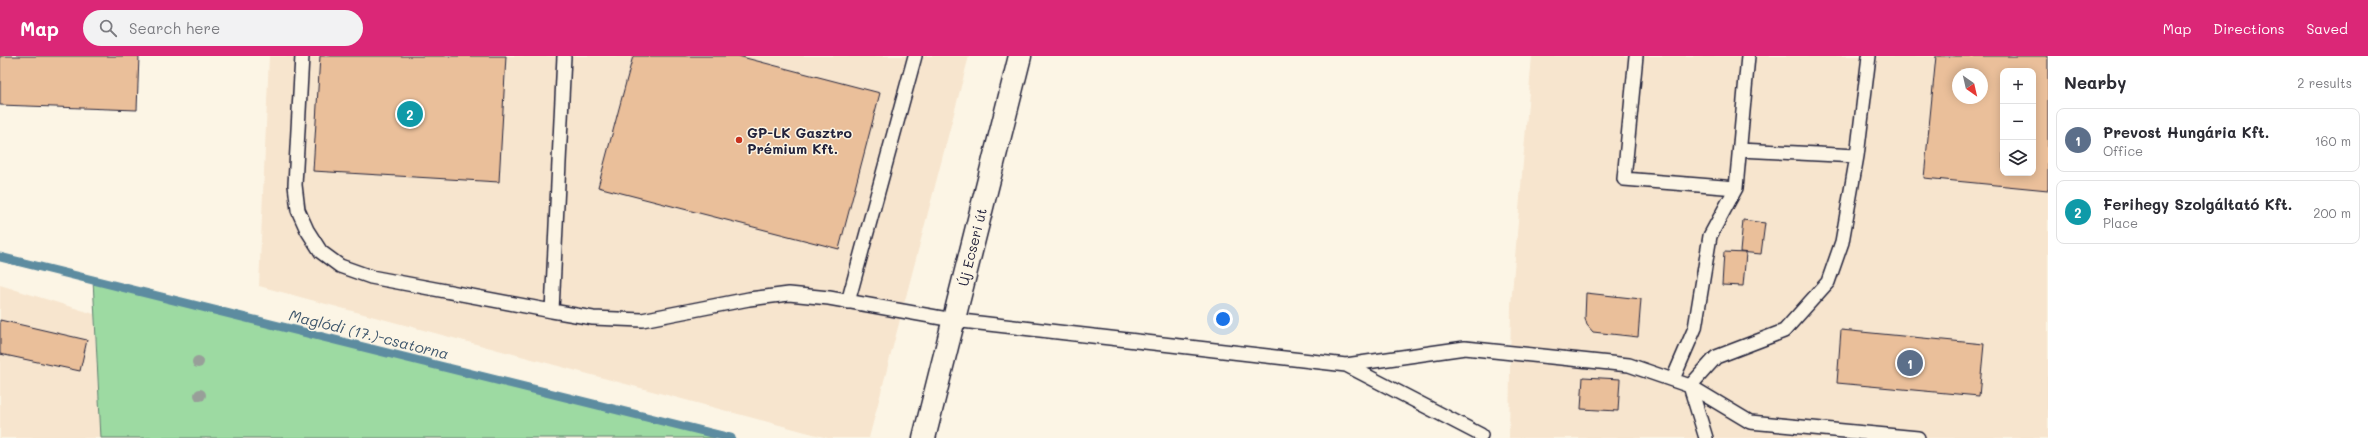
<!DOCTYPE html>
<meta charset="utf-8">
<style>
:root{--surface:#fff;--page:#f2f2f3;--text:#2b2b33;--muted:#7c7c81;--line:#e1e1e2;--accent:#db2777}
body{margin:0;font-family:Mali,sans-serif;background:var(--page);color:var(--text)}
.controls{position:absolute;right:12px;top:12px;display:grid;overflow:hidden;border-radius:8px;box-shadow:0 2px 10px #0003}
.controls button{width:36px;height:36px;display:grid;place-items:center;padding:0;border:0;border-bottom:1px solid var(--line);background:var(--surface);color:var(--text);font:20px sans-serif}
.compass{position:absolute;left:1952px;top:12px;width:36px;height:36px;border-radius:50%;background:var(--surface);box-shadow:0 2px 10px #0003;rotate:146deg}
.you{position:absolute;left:1223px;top:263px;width:14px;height:14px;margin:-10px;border:3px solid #fff;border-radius:50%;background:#1a73e8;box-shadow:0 0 0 6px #1a73e833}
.badge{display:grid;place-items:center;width:26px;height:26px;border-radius:50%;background:var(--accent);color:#fff;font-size:13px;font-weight:700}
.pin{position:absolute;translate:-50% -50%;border:2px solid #fff;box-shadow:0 1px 4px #0006}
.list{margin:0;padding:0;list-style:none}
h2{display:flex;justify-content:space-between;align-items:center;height:52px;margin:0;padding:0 16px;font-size:17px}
h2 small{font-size:13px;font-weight:400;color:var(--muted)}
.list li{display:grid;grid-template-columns:26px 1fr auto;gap:12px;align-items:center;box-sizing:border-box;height:64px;margin:0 8px 8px;padding:0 8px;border:1px solid var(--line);border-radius:8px}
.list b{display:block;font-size:15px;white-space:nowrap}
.list p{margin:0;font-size:13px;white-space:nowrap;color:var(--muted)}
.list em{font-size:13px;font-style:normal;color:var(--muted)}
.icon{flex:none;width:22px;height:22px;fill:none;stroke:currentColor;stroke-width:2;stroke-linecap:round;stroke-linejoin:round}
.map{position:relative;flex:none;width:2048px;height:382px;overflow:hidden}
header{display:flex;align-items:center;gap:24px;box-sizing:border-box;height:56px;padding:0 20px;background:var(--accent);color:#fff}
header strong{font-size:19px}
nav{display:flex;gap:22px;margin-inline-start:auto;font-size:14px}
.search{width:280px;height:36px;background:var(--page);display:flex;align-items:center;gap:10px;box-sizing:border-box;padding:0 14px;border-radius:22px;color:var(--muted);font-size:15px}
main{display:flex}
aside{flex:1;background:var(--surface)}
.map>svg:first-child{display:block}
</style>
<header>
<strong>Map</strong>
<div class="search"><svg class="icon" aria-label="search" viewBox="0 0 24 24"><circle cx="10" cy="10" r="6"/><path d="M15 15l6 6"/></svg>Search here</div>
<nav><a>Map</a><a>Directions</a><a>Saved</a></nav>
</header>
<main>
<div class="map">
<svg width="2048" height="382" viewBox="0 0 2048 382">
<rect width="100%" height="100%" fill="#fcf5e5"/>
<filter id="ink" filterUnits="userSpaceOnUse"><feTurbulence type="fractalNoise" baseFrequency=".025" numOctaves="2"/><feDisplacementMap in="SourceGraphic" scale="8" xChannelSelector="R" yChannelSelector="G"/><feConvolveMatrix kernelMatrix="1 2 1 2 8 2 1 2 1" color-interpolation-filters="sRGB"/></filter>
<g filter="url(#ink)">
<path fill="#f7e5ce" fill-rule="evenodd" d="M269 0H969L869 382H828L259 230Z
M1532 0H2048V382H1509L1511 249ZM2003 15H2033V117H2003ZM1958 18H1982V42H1958Z
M0 229 94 258 101 382H0Z"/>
<path fill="#9ddaa2" stroke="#607e6e" d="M93 224 732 382H101Z"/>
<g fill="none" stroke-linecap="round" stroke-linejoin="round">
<path stroke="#5d8ca0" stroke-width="9" d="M0 201 731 382"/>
</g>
<path fill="#eabf9a" stroke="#22223b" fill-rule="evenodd" d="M0 0H139L137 54 0 49Z
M320 0H506L499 126 313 115Z
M633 0H738L880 37 839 193 598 131Z
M1936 0H2048V134L1924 122ZM2003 15H2033V117H2003ZM1958 18H1982V42H1958Z
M1743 164 1765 167 1761 198 1740 196Z
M1724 196 1746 197 1743 230 1722 229Z
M1586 237 1641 243 1638 281 1593 276 1587 269 1585 262Z
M0 264 87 284 80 315 0 298Z
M1841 274 1984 288 1979 340 1837 327Z
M1583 321 1620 323 1618 355 1581 353Z"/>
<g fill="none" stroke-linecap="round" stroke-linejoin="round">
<defs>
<path id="service" d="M302 0 295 129 298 154 307 174 321 196 340 210 371 221 552 255
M564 0 552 255 593 262 642 264 749 243 789 238 829 242 953 264 1346 309 1465 292 1629 309 1690 330 1716 301 1784 275 1828 226 1842 186 1857 100 1869 0
M1636 0 1624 123 1736 132
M1740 94 1857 100
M848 246 915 0
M1346 309 1481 379
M1673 323 1695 272 1710 180 1736 132 1748 0
M1690 330 1750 366 1918 382
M1690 330 1706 382"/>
<path id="secondary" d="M924 382 1020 0"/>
</defs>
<use href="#service" stroke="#22223b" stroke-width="16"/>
<use href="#secondary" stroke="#22223b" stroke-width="25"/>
<use href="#service" stroke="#fcf5e5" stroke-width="13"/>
<use href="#secondary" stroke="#fcf5e5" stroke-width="22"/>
</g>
<g fill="#989f99">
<circle cx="198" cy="306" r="6"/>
<circle cx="200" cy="339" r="6"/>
</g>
</g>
<circle fill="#c8321e" stroke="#fcf5e5" stroke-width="1.5" cx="739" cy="84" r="4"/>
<g text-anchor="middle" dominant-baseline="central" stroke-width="3" stroke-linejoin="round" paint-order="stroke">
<g font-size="14" font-weight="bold" fill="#22223b" stroke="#fcf5e5" text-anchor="start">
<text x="747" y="76">GP-LK Gasztro<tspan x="747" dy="16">Prémium Kft.</tspan></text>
</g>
<g font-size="14" fill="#22223b" stroke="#fcf5e5">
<text transform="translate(972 191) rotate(-76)">Új Ecseri út</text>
</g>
<g font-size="15" font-style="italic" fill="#3f576d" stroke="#fcf5e5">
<text transform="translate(369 278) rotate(14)">Maglódi (17.)-csatorna</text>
</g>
</g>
</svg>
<div class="controls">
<button>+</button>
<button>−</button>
<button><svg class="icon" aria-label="layers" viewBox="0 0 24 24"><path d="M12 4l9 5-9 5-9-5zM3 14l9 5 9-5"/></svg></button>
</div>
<svg class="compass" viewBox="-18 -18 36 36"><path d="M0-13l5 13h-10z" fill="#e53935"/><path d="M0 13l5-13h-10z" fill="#7c7c81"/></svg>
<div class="you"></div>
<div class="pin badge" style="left:1910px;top:307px;background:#5c6f8a">1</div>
<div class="pin badge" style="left:410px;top:58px;background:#0f9aa8">2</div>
</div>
<aside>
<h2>Nearby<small>2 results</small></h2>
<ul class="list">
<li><span class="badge" style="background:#5c6f8a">1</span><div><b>Prevost Hungária Kft.</b><p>Office</p></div><em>160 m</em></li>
<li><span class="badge" style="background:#0f9aa8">2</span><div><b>Ferihegy Szolgáltató Kft.</b><p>Place</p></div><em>200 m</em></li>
</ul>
</aside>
</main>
